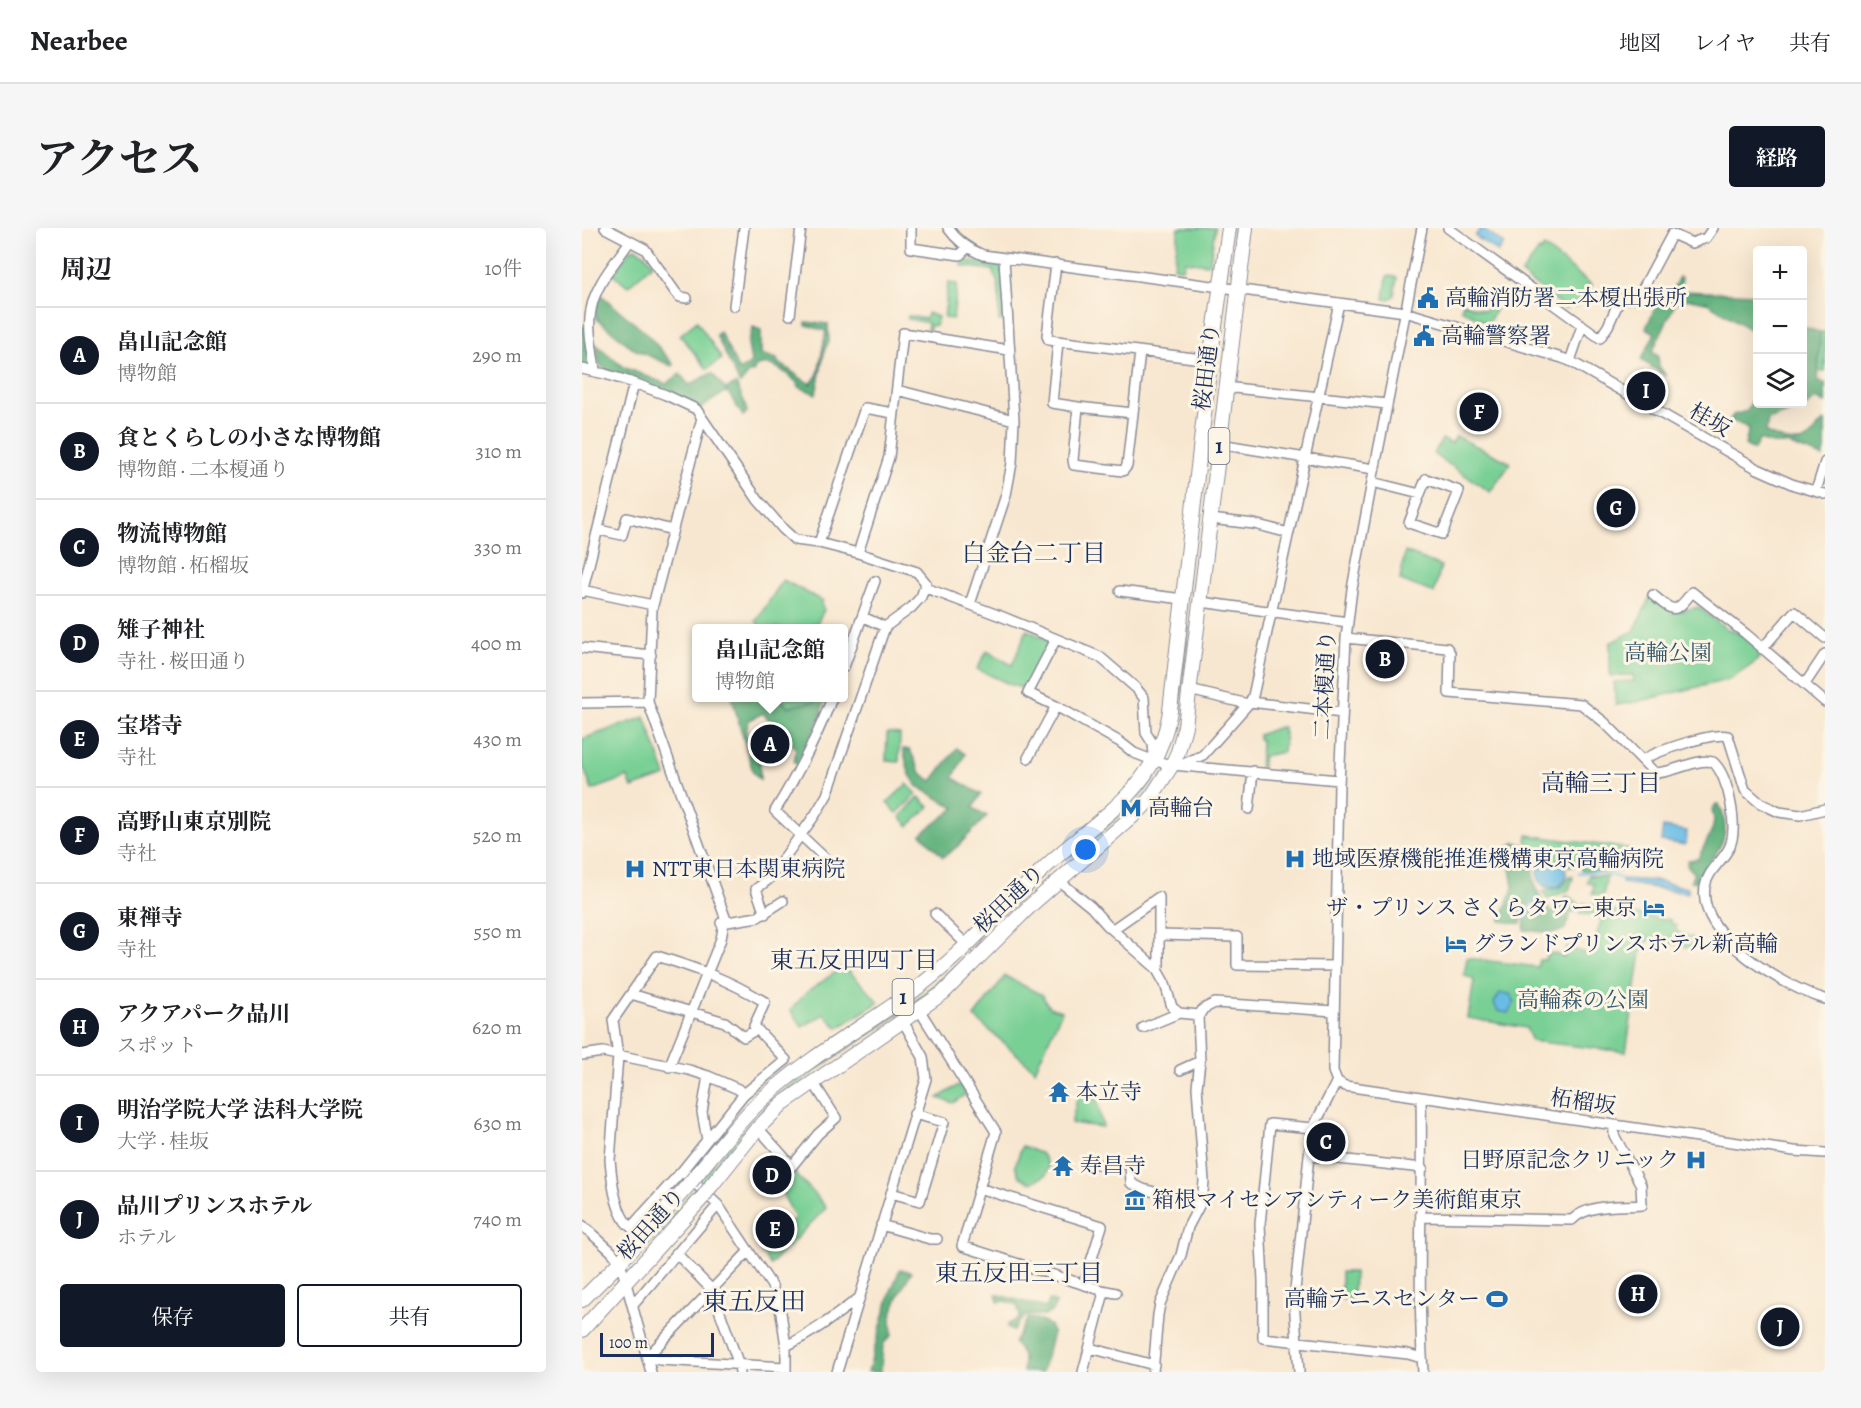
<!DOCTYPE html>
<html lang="ja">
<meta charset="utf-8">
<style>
:root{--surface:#fff;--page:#f6f6f6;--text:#202124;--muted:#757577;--line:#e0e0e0;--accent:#111827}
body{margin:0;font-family:Alegreya,"Noto Serif JP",serif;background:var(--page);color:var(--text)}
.controls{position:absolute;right:18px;top:18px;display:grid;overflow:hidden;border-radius:6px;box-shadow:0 6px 24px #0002}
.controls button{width:54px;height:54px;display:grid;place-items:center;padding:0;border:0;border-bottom:2px solid var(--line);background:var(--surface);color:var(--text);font:30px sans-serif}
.scale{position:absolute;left:18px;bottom:15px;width:114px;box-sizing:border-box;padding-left:6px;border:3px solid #1b2f5e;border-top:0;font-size:16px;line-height:21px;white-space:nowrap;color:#1b2f5e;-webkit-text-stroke:4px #fcf5e5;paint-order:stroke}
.you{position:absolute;left:504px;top:622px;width:21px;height:21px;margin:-15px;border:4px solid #fff;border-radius:50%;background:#1a73e8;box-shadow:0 0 0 9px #1a73e833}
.badge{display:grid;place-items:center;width:39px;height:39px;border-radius:50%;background:var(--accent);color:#fff;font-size:20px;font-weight:700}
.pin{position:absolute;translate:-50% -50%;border:3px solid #fff;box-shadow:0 2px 6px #0006}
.popup{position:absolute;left:110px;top:396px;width:156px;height:78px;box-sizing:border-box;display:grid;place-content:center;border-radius:6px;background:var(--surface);filter:drop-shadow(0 2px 4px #0005);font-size:20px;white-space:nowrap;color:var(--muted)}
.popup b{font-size:22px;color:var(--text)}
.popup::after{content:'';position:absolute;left:50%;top:100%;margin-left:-12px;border:12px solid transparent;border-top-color:var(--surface)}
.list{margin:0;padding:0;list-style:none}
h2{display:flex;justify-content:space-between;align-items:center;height:78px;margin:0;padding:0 24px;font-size:26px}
h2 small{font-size:20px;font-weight:400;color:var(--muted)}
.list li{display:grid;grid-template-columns:39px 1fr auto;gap:18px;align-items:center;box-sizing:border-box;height:96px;padding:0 24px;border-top:2px solid var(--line)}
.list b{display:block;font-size:22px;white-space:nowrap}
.list p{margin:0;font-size:20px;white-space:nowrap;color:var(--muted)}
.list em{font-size:20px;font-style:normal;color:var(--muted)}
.actions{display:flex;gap:12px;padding:18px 24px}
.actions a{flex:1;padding:14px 0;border:2px solid var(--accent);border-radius:6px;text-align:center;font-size:21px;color:var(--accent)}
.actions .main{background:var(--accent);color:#fff}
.icon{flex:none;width:33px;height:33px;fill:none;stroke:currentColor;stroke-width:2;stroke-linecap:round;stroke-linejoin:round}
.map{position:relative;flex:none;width:1243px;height:1144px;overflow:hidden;border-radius:6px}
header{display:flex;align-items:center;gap:36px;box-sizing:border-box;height:84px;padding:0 30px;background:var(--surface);border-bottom:2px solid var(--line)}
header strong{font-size:28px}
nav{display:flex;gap:33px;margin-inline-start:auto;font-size:21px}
.intro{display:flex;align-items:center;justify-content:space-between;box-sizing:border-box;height:144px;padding:0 36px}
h1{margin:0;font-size:42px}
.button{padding:15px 27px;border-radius:6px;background:var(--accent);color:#fff;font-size:21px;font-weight:700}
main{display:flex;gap:36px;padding:0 36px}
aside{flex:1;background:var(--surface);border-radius:6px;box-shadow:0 6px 24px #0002}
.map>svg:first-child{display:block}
</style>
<header>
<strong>Nearbee</strong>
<nav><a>地図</a><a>レイヤ</a><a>共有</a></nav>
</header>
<div class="intro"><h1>アクセス</h1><a class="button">経路</a></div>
<main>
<aside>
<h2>周辺<small>10件</small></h2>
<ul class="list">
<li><span class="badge">A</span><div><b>畠山記念館</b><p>博物館</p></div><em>290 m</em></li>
<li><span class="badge">B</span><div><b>食とくらしの小さな博物館</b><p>博物館 · 二本榎通り</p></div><em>310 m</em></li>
<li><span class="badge">C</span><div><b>物流博物館</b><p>博物館 · 柘榴坂</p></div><em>330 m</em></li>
<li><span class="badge">D</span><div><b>雉子神社</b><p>寺社 · 桜田通り</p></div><em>400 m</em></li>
<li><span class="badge">E</span><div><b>宝塔寺</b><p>寺社</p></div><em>430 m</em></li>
<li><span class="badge">F</span><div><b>高野山東京別院</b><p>寺社</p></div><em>520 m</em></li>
<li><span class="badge">G</span><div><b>東禅寺</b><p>寺社</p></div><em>550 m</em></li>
<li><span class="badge">H</span><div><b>アクアパーク品川</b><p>スポット</p></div><em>620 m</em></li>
<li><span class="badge">I</span><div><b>明治学院大学 法科大学院</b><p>大学 · 桂坂</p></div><em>630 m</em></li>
<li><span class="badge">J</span><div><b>品川プリンスホテル</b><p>ホテル</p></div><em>740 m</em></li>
</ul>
<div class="actions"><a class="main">保存</a><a>共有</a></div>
</aside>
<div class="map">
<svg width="1243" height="1144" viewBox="0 0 1243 1144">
<rect width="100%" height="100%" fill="#fcf5e5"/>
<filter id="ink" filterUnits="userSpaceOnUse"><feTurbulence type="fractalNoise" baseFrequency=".0167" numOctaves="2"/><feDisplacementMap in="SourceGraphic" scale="12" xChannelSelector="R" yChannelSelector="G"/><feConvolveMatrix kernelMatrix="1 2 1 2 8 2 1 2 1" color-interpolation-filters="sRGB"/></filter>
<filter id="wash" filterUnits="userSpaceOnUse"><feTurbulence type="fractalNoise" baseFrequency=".008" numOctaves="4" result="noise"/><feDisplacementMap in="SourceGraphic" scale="24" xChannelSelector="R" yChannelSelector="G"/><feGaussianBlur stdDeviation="1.35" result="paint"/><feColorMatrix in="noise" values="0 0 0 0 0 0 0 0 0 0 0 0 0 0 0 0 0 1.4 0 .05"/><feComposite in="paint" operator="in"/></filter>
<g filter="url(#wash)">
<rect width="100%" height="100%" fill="#f8e7d0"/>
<path fill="#79d095" stroke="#4a807a" stroke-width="1.5" d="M597 0H633L628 34 625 36 603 33 601 41 592 39Z
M962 19 1010 57 994 79 989 75 984 81 939 46 957 22 959 23Z
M53 20 62 25 71 36 46 58 31 46 48 22Z
M381 32 420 38 423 92 417 93C416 81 418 69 416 56 415 50 411 48 411 42L380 38Z
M805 48 815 49 812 68 807 71H802Z
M366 55 375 56 371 91 362 90Z
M915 62 919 65 917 67 920 69 906 96 879 81 881 75 903 83Z
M345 85 356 89 354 97 348 98 347 103 345 102 346 95 326 91V88L344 91Z
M115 93 140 131 125 141 98 107Z
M1238 104H1243V143H1236Z
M874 208 929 235 908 264 852 226 860 211 870 215Z
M823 324 859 338 852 365 818 352Z
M201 352 241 373 239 376 242 382 235 395 231 396 226 400H179L174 393Z
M1069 367 1091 385 1116 379 1145 401C1158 401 1171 417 1181 426L1171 436 1149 451 1054 474 1034 477 1032 454 1052 453 1051 447 1028 448V415L1052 403Z
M606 399H607L595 502 591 501 596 477Z
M445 402 470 414 446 462 427 456 395 441 405 423 430 437Z
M198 470 235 471V473L206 479Z
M63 489 84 548 50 560 46 549 10 562 0 535V511Z
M697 499H701V505H703L701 524 681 528 680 539H678L679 512 676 511V507Z
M305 505 318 506 317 534 304 533Z
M572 551 574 552 555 575 490 628 488 627 554 572Z
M325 556 335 566 315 585 305 575Z
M337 569 347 579 327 598 318 589Z
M945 607 1049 621V638L1035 643 999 642 1000 635 989 639 961 628 944 613Z
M1007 647 1025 649 1021 668 1010 666 1012 656 1005 655Z
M987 649H991L987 662 965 671 961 664 981 658Z
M1001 675 1021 679 1020 690 1030 683 1089 692 1090 697H1094L1095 704 1111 710 1109 720 1073 711 1067 712 1060 718 1044 824 950 813 944 800 886 790 892 752 882 747 885 730 955 739 957 732H963L964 728 970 725 982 729 985 719 1008 727 1020 690 998 685Z
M376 737 378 739C312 799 228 834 167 899 136 932 111 971 79 1004 73 1010 66 1019 60 1021 111 967 152 902 211 855L328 777Z
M262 738 297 774 256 800 242 786 220 799 208 782 224 765Z
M423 748 460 767 467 779 480 783 453 842 392 789Z
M378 856 384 866 371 875 356 870Z
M513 863 521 899 489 895 497 864Z
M440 918 460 926 467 938 464 947 449 955 437 948 433 938Z
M209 941C221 955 234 965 244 980L188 1037 175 1017 202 1000 213 990 195 955Z
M759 1044H772L771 1071H759Z"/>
<path fill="#62b27e" stroke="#3e706e" stroke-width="1.5" d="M1097 49 1100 50 1098 63 1175 66V106L1124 74 1108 71 1094 74 1070 124 1076 128 1077 138 1084 148 1059 132 1073 105 1064 100 1073 80 1085 72Z
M18 66 64 105 92 137 90 138 52 121 15 91 13 85Z
M224 94 246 96 247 114 243 120 234 166 217 159 216 155C202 144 190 130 172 140V143L166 146 158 156 134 107 138 104 157 143 169 135 166 115 171 99 179 102V126L195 131 196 135C209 141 216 150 229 156L236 146 244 103 224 97Z
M1 98H6L11 140 0 138Z
M1221 99 1238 104 1236 154 1243 155V175L1234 170 1225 178 1186 192 1184 205C1197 211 1218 221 1230 207 1236 201 1235 197 1243 193V222L1241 229 1205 216H1191L1177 212 1172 222 1163 217 1167 200 1148 192 1151 187 1165 183 1175 161 1176 176H1220Z
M14 116 41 139 84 156 98 146 107 157 130 145 143 161 154 156 162 173 165 184 161 188 145 163 117 181 26 143 17 136Z
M150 470H198L206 479 243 471 238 490 215 537 212 534 214 521 181 485 166 493 164 507 178 533V552L171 544Z
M375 520 383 526 371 550 399 566 391 580 405 588 375 619 361 629 339 606 373 580 335 558 327 545 321 521 328 522 338 544 350 553Z
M1134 576H1137C1154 613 1131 625 1115 654L1109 653 1112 645 1105 637 1106 632 1116 631C1122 615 1137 600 1130 582Z
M933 614C942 616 951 621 955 629 947 645 953 658 960 673L942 679 939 696 918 693 931 660 925 620Z
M986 668 996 675 994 684 989 683 983 701 974 705 942 702 944 683 965 677 968 684 974 683V679L985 675 983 669Z
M318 1041 329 1044 316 1069 309 1088 310 1107 301 1116 299 1144H286L309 1063Z
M414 1066 464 1080 467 1072 474 1075 471 1082 463 1088C443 1086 442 1086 431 1103L426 1100 425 1096 436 1092 438 1088 435 1077 423 1073 416 1074Z
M446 1090 454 1091 468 1097 471 1105 460 1144H441C442 1130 441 1125 432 1115Z"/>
<path fill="#69bde5" stroke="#4276a2" stroke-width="1.5" d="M899 0 922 16 916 24 893 8Z
M1081 599 1105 603 1103 617 1079 613Z
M956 646a14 14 0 1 1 28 0a14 14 0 1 1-28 0Z
M1041 651 1075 653 1106 660V665L1040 655Z
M918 765 928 766 933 774 926 785 916 783 912 775Z"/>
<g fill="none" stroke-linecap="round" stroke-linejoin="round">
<path stroke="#69bde5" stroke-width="2" d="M996 645 1017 644 1041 651
M945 691 952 666"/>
</g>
</g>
<g filter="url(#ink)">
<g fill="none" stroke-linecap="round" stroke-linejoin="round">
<defs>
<path id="minor" d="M23 0 63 21 94 65 98 69 105 70
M329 0V20L378 27 385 20
M366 0C375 13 386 21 401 27L823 84 980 130 988 133 1176 241 1212 257 1243 266
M866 0 1018 110 1026 98 1038 71 1050 70 1060 62 1090 6 1110 15 1124 10 1131 0
M474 36 465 108 467 112 620 131 629 126
M152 78 162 0
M208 87 219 0
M476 114 470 175 496 179
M988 133 1000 98
M0 141 23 146 52 155 84 167 114 181 176 272 201 301 213 312 237 315 276 325 335 344 344 355 339 369 329 380 303 399 245 567 233 587 186 652 174 661 183 686
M13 143C11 123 5 102 9 82 13 56 34 34 48 13
M315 162 432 192
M643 165 652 160 805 176
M496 179 551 185 545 238 541 243 492 237 491 232Z
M551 185 558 124
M637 216 792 241
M790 254 838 266 844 251 877 263 860 306 827 295 838 266
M1234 263 1243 234
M628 291 672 296 707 305
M17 302 40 307 45 290 90 302
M237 315 283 180 311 185
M276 325 307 229 321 105 427 122
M344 360 421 389 518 429 554 460 562 470 564 505 571 516 572 528
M0 362 71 377
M538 363 601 371
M0 365 52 155
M1071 367C1091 384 1093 387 1110 364L1164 406 1243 474
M619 374 766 394
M388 376 424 267 430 235 432 192 422 31
M281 389 303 399
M764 410 865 420 868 425 867 465 999 476 1022 494 1073 545C1093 545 1112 530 1131 534 1147 548 1157 601 1147 620 1140 634 1125 643 1123 659 1115 709 1203 759 1243 771
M474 411 446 465 474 478 538 514 552 525 573 533 590 537 757 552
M0 420 69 427
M1180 421 1212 384 1243 410
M262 439 293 353
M1223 456 1243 426
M607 462 666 476
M668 474 760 485
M0 475 66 474
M446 530 474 478
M1061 532C1075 523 1131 504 1146 508L1163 562 1178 575 1197 584 1218 587 1243 581
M599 537 621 527 668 474 671 468 757 75
M667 581 671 543
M243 630 193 583C215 547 235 509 250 470
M476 652 509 679 525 697 574 740 583 756 590 779 597 785
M353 686 385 717
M139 695 176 689 201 673
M531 701 577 669
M577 707 655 709V737L753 738
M574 740 577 737V669
M49 766 143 794 162 809 175 801
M338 783 414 904 380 1018 519 1062 521 1068 501 1144
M561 800 597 785 617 787
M0 827 21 824 107 842 126 848
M87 839 139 711 143 689 66 474 70 381 120 190
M598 842 618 833
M755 853 751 843 757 557 764 410 770 361 790 254 840 0
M755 853 763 858 1212 923 1243 925
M839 870C841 962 835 1053 841 1144
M176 900 210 938 236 906 254 890 231 854
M731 900 688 896 678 996 681 1053V1110L826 1126 840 1130
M125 912 120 884 126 848 156 861 162 866
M727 928 841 940
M517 937 548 935 549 955 561 961 618 976
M100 943 136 977 190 1058 199 1085 204 1118V1144
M397 960 520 998 502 1056
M309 965 338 973 362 894 332 886
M839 989 990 992C1007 975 1037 979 1060 977L1059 957 1032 907V898
M0 997 29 1023 38 1034 69 1144
M299 997 348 1011H355
M49 999 100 943 162 866 204 832 172 798 183 774C145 751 116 741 75 728L31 792 36 828 28 932C30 952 32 976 43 993 47 999 55 1003 60 1009
M94 1025 130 1062 157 1137 158 1144
M519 1062 534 1065
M51 1077 136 977
M204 1118C231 1105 253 1088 277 1070
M508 1120 572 1137
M65 1129 167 1023
M65 1129 78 1132 203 1139
M255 1144 344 851 341 829 321 793
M571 1144 576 1087 578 1076 599 1027 606 999 618 976 621 964 622 953 615 859 618 833 616 789 621 781 633 775 752 783
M717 1144 712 1072 727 928 731 900 755 853"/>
<path id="highway" d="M115 946C139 917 162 886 191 862 237 822 291 794 339 757 387 720 426 673 471 632 523 585 576 559 588 483L629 126 647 0
M129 958 174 902 200 876 361 765 449 677 560 580 570 568 590 537 596 524 603 498 664 0
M0 1072 38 1034 108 955
M0 1102 121 969"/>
</defs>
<use href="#minor" stroke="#8a8b97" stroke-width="12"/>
<use href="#highway" stroke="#8a8b97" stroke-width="16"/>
<use href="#minor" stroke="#fff" stroke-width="9"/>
<use href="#highway" stroke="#fff" stroke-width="14"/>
<defs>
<path id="highway-bridge" d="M108 955 115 946
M121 969 129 958"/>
</defs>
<use href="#highway-bridge" stroke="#8a8b97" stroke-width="16" stroke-linecap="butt"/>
<use href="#highway-bridge" stroke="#fff" stroke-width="14"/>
</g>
</g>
<defs>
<symbol id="civic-bare" viewBox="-9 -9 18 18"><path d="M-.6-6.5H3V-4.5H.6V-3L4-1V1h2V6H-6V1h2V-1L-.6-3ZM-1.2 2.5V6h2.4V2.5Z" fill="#1f6fb2" stroke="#fcf5e5" stroke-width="2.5" paint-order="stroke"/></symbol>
<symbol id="metro-bare" viewBox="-9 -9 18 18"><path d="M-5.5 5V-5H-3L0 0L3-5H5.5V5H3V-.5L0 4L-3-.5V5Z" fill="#1f6fb2" stroke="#fcf5e5" stroke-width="2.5" paint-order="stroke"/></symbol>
<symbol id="hospital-bare" viewBox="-9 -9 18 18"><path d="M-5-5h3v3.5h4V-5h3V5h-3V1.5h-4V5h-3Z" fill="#1f6fb2" stroke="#fcf5e5" stroke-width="2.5" paint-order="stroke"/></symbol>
<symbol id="hotel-bare" viewBox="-9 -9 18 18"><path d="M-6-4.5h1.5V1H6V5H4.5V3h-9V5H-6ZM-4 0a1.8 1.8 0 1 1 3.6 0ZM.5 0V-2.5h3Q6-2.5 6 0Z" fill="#1f6fb2" stroke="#fcf5e5" stroke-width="2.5" paint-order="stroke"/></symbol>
<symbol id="temple-bare" viewBox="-9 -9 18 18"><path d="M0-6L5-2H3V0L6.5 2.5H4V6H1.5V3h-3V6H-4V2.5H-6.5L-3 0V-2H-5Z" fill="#1f6fb2" stroke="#fcf5e5" stroke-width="2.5" paint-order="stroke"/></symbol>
<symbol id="museum-bare" viewBox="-9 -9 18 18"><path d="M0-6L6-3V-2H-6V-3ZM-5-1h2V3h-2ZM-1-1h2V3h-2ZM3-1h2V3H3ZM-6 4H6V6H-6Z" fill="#1f6fb2" stroke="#fcf5e5" stroke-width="2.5" paint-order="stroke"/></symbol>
<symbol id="stadium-bare" viewBox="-9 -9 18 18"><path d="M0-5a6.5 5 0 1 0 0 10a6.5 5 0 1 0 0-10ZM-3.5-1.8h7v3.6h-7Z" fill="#1f6fb2" stroke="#fcf5e5" stroke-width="2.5" paint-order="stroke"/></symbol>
</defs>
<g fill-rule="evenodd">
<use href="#civic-bare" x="831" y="55" width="30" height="30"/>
<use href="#civic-bare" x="827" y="93" width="30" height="30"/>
<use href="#metro-bare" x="534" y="565" width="30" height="30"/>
<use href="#hospital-bare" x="698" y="616" width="30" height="30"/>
<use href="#hospital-bare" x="38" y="626" width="30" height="30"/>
<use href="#hotel-bare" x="1057" y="665" width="30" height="30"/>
<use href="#hotel-bare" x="859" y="701" width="30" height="30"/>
<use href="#temple-bare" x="462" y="849" width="30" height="30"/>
<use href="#hospital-bare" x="1099" y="917" width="30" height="30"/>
<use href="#temple-bare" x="466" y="923" width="30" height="30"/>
<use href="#museum-bare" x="538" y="957" width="30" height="30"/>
<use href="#stadium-bare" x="900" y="1056" width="30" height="30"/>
</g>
<g text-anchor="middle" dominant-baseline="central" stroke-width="6" stroke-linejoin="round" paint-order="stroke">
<g fill="#fcf5e5" stroke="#5e6a86" stroke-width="1.5">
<rect x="626.5" y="200" width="21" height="36" rx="4.5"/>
<rect x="310.5" y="751" width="21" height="36" rx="4.5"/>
</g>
<g font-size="21" font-weight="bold" fill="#1b2f5e">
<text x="637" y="218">1</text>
<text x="321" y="769">1</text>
</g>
<g font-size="22" fill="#1b2f5e" stroke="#fcf5e5" text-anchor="start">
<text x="863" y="70">高輪消防署二本榎出張所</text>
<text x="859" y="108">高輪警察署</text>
<text x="566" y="580">高輪台</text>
<text x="730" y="631">地域医療機能推進機構東京高輪病院</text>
<text x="70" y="641">NTT東日本関東病院</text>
<text x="1055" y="680" text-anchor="end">ザ・プリンス さくらタワー東京</text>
<text x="891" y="716">グランドプリンスホテル新高輪</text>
<text x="494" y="864">本立寺</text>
<text x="1097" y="932" text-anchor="end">日野原記念クリニック</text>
<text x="498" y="938">寿昌寺</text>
<text x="570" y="972">箱根マイセンアンティーク美術館東京</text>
<text x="898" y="1071" text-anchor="end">高輪テニスセンター</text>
</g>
<g font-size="22" fill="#1b2f5e" stroke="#fcf5e5">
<text transform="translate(625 139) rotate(-83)">桜田通り</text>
<text transform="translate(1128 192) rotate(30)">桂坂</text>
<text transform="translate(743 457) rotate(-87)">二本榎通り</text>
<text transform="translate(427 671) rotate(-44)">桜田通り</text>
<text transform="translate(1001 874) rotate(8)">柘榴坂</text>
<text transform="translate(69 996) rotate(-48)">桜田通り</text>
</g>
<g font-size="22" fill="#32576c" stroke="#fcf5e5">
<text x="1086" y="425">高輪公園</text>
<text x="1001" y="772">高輪森の公園</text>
</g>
<g font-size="24" fill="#1b2f5e" stroke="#fcf5e5">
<text x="452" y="325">白金台二丁目</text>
<text x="1019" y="555">高輪三丁目</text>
<text x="272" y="732">東五反田四丁目</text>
<text x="437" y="1045">東五反田三丁目</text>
</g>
<g font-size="26" fill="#1b2f5e" stroke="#fcf5e5">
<text x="172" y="1073">東五反田</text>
</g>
</g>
</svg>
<div class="controls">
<button>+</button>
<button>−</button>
<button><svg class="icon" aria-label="layers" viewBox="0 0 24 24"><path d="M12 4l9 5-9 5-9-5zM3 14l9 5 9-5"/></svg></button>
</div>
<div class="scale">100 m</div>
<div class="you"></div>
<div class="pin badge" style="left:188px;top:516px">A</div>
<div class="popup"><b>畠山記念館</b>博物館</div>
<div class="pin badge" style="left:803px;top:431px">B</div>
<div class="pin badge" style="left:744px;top:914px">C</div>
<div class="pin badge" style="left:190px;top:947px">D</div>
<div class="pin badge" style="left:193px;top:1001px">E</div>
<div class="pin badge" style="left:897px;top:184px">F</div>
<div class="pin badge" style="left:1034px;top:280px">G</div>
<div class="pin badge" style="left:1056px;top:1066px">H</div>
<div class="pin badge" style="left:1064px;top:163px">I</div>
<div class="pin badge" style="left:1198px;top:1099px">J</div>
</div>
</main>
